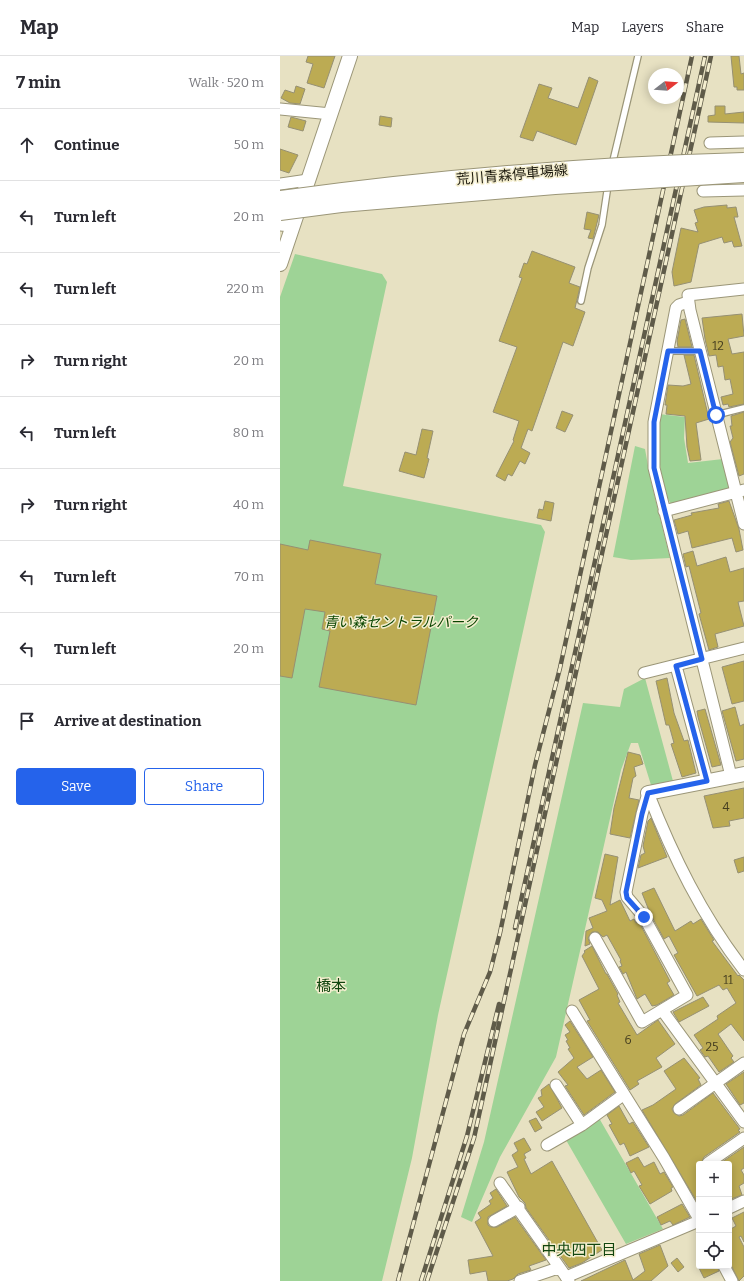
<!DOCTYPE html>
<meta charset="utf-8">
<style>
:root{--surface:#fff;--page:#f2f2f3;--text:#2b2b33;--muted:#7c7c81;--line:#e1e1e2;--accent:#2563eb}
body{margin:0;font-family:Bitter,"Noto Sans JP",serif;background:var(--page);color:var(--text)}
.controls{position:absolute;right:12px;bottom:12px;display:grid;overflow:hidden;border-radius:4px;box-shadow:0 2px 10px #0003}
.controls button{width:36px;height:36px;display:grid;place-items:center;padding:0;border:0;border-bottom:1px solid var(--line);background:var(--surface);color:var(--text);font:20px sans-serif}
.compass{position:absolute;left:368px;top:12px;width:36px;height:36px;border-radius:50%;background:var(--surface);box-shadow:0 2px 10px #0003;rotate:73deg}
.stop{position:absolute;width:12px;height:12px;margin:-9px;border:3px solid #2563eb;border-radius:50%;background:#fff}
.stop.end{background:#2563eb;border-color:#fff;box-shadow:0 1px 4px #0008}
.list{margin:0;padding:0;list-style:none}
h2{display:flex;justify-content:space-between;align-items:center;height:52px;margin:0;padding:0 16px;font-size:17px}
h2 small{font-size:13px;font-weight:400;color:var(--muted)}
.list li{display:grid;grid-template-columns:26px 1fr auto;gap:12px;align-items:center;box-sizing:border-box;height:72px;padding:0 16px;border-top:1px solid var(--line)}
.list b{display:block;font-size:15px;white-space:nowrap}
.list em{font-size:13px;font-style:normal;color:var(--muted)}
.actions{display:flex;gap:8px;padding:12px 16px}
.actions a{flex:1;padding:9px 0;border:1px solid var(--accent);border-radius:4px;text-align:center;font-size:14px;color:var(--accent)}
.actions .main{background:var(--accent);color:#fff}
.icon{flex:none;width:22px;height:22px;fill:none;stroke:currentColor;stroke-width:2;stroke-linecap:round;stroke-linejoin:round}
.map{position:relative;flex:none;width:464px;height:1225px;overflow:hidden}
header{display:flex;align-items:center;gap:24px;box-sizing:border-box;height:56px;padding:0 20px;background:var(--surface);border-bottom:1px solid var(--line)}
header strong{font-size:19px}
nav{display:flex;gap:22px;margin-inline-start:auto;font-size:14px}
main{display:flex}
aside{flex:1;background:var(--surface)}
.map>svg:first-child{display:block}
</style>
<header>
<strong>Map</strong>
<nav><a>Map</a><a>Layers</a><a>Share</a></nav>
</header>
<main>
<aside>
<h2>7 min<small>Walk · 520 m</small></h2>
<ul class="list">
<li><svg class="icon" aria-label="ahead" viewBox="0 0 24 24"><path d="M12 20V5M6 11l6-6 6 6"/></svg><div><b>Continue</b></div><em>50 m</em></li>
<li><svg class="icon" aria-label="left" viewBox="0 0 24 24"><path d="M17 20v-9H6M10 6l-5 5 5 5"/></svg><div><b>Turn left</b></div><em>20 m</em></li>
<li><svg class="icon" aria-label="left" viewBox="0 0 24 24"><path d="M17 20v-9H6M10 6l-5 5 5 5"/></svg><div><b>Turn left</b></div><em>220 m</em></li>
<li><svg class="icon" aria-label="right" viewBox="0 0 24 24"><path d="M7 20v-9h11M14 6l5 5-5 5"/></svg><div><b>Turn right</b></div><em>20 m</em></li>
<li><svg class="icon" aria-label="left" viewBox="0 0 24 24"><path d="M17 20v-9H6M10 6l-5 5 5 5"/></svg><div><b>Turn left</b></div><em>80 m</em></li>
<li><svg class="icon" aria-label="right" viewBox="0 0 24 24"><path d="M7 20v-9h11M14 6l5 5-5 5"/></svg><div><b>Turn right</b></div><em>40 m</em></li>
<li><svg class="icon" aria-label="left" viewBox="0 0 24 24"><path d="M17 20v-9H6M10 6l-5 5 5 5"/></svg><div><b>Turn left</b></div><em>70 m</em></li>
<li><svg class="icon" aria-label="left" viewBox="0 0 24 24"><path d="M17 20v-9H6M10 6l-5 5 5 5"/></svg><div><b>Turn left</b></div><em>20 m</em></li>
<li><svg class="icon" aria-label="arrive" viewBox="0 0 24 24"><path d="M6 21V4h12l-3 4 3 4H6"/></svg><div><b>Arrive at destination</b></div></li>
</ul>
<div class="actions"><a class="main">Save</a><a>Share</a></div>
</aside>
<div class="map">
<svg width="464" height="1225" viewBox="0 0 464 1225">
<rect width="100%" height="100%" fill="#e7e1c2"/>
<path fill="#9ed396" d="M15 198 102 218 107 226 63 430 261 469 265 476 158 959 132 1102 102 1225H0V241Z
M379 358 405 361 404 382 408 407 443 403 450 430 449 433 391 448 382 432 379 396Z
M355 390 365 393 371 426 390 502 351 504 333 501Z
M365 622 393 725 371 729 358 687H351L341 714 276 1001 220 1101 192 1166 181 1161 204 1086 303 647 340 651 344 633Z
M319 1062 383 1173 346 1188 286 1084Z"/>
<path fill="#bcab53" stroke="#969073" d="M28 0H55L44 32 27 27 33 8 26 6Z
M451 0H459L461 18 464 17V34H457V31H454Z
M309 21 318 25 296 89 257 75 253 85 240 81 259 28 272 32 268 42 298 52Z
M16 30 25 33 20 48 10 47 1 42 5 34 14 37Z
M435 50H445V58L464 56V67L428 66V60L435 59Z
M100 60 112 62 111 71 99 69Z
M11 61 26 65 23 75 8 71Z
M0 93 18 99 9 117 0 114Z
M447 149V152L456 151 458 161H454L462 190 454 191 452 185 444 187 442 181 419 188 411 226 394 230 392 216 401 172 418 176 415 167 418 166 414 154 424 151Z
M307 156 319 159 313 183 308 182 311 174 304 173Z
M252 195 295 211 289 227 300 231 295 252 305 256 293 290 283 286 252 375 248 373 241 392 250 397 245 408 240 405 232 420 228 418 225 425 216 420 234 385 233 384 239 365 213 356 237 291 219 285 242 222 239 221 244 207 247 208Z
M462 258 464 280 448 283 452 298 464 296V348L449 351 448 348 443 349 441 341 453 338 450 323 445 324 443 310 438 311 436 299 429 300 425 283 422 262Z
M405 263 412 291H398L397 285 401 264Z
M404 299H414L429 363 416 367 421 404 410 405 407 391 405 360 386 358 387 349H385L388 329 403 330 411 328Z
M282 355 293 359 285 376 276 372Z
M464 356V418L459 420 450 386 453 382 450 370H452L451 360Z
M142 373 153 375 147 402 149 403 144 422 119 415 125 396 136 399Z
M265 445 274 447 271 465 257 462 259 453 263 454Z
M449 445 459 473 463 494 456 496 452 482 412 492 408 475 398 478 394 464 412 459 411 457 439 452 438 448Z
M30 484 101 498 95 528 157 540 136 649 39 631 50 575 42 573 45 556 25 553 12 622 0 620V488L28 494Z
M413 495 417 510 446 501 450 516 464 512V545L458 546 464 570 435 578 438 591 429 594 419 558 421 557 409 510 406 511 403 498Z
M464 605V645L452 648 442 611Z
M387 622 394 657 404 685 408 684 416 717 402 721 391 688 394 687 389 669H386L376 625Z
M455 651 460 670 464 668V703L456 705 442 655Z
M425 653 441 709 432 711 418 661 417 655Z
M348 696 360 699 363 708 354 711 356 720 353 722 349 742 359 744 350 782 330 778 334 752Z
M464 732V762L449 765 450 770 433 772 424 740Z
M371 762 387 801 358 812 361 799 365 797 363 790 368 765Z
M325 798 338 801 330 849 340 844 350 865 354 863 356 867 359 866 390 925 387 927 394 939 377 949 372 950 365 938 357 943 346 916 343 918 339 911 342 910 340 905 341 904 327 879 323 881 318 876H312L308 882 310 888 305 890 306 875 313 872 309 862 327 855 322 844 315 842Z
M464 801V815L458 817 454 804Z
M374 832 395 875 411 865 413 868 421 863 434 884 432 885 458 920 459 919 464 924V985L451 968 438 978 453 1000 451 1002 454 1006 439 1016 428 1000 425 1001 420 994 423 992 414 979 438 963 437 960 456 947 447 932 443 934 439 929 417 940 394 899 398 897 389 880 384 883 370 857 362 837Z
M312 890 326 918H327L338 938 337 939 340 946 338 947 357 979 378 964 395 988 376 1002 382 1011 357 1025 359 1028 350 1034 307 965 310 964 299 944 319 933 302 900 305 896 304 895Z
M423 941 429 950 399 966 393 956Z
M290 965 313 1001 297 1011 307 1023 321 1014 335 1036 304 1059 285 1030 288 1029 278 1016 294 1002 288 993 290 992 286 985 288 984 285 979 290 976 285 969Z
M404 1002 420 1022 418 1023 421 1029 395 1048 392 1053 394 1057 399 1060 403 1059 433 1037 460 1073 458 1074 460 1076 424 1101 421 1108H419V1149L362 1054 373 1049 396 1033 384 1015Z
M464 1016V1047L460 1049 446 1028Z
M269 1028 282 1052 262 1065 256 1056 264 1051 258 1042 262 1040 261 1034Z
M339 1050 349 1068 353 1066 369 1091 350 1100 344 1087 340 1089 329 1069 332 1068 327 1059Z
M256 1062 262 1072 255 1076 249 1065Z
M244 1082 251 1094 244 1098 246 1102 244 1103 251 1118 272 1105 322 1194 302 1207 289 1212 246 1152 245 1147 239 1141 227 1116 238 1111 232 1099 238 1095 234 1087Z
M464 1091V1112L461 1114 464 1119V1127L459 1130 462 1139 451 1143 449 1139V1108H439Z
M358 1101 364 1111 374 1106 380 1118 384 1116 393 1131 391 1132 392 1135 370 1148 359 1130 362 1129 354 1115 351 1117 346 1107Z
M216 1133 227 1150 208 1161V1169L211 1171H217L235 1161 266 1204 249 1210 251 1214 238 1218 233 1223 227 1225H208L206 1215 190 1218 188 1204 213 1200 195 1166 201 1162 198 1157 211 1148 209 1145 213 1142 210 1137Z
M402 1148 410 1161 393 1169 390 1165 381 1169 377 1161Z
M464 1156V1186L461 1180 459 1181 464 1191V1220L459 1225 449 1205V1174L456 1170 452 1162Z
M380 1189 388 1210 371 1225H301L345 1204 353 1224 365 1215 359 1198Z
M397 1202 404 1211 398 1216 391 1207Z
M418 1210H437L439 1215 424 1222Z"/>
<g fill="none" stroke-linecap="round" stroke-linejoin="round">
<defs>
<path id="service" d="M332 109 358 0
M301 245 308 212 322 169 328 129
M388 295H420
M436 359 464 352"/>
<path id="minor" d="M0 53 51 58
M430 87 464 86
M0 128 28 124
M423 135 464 134
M0 169 12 170
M464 233 408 239 410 254 464 468
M408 246 399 249 396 252 374 366V412L451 720
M384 455 464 434
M396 610 427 725
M364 617 464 592
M368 737C393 800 422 860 464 914
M315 882 362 966 407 939 364 861 347 841 346 836 362 758 368 737
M382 954 464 1066
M292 955 384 1102 419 1163
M276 1029 302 1069
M399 1053 464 1007
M267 1089 302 1069 343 1039
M428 1107 464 1082
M220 1127 289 1225
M449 1152 464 1145
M214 1165 239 1151
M444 1210 452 1225
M286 1221 419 1165
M240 1225 278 1212"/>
<path id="tertiary" d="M0 208 70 0
M368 737 464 718"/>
</defs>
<use href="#service" stroke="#9b9678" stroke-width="8"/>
<use href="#minor" stroke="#9b9678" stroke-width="13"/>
<use href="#tertiary" stroke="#9b9678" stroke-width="16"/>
<use href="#service" stroke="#fff" stroke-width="5.5"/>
<use href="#minor" stroke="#fff" stroke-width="11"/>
<use href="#tertiary" stroke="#fff" stroke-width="14"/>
<defs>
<path id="rail" d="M235 872 425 0
M118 1225 184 978 210 916 220 877 255 709 280 612 412 0
M141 1225 187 1080 219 948
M147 1225 194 1082 431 0"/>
</defs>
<use href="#rail" stroke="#5f5b49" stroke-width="4.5"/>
<use href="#rail" stroke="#f4eecf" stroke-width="3" stroke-dasharray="9" stroke-linecap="butt"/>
<defs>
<path id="secondary-bridge" d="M0 143C154 122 309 109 464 105
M0 156 61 148 275 130 464 118"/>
</defs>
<use href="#secondary-bridge" stroke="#9b9678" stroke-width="18" stroke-linecap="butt"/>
<use href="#secondary-bridge" stroke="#fff" stroke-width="16"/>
</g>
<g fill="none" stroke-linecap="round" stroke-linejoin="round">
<path stroke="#2563eb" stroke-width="5" d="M364 861 347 842 346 836 362 758 368 737 427 725 396 610 422 603 374 412V366L388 295H420L436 359"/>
</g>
<g text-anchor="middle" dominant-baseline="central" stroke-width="3" stroke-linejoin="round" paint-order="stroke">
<g font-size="12" fill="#453e20">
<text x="438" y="290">12</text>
<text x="446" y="751">4</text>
<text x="448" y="924">11</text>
<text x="348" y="984">6</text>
<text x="432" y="991">25</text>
</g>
<g font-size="14" fill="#1d1a0f" stroke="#f4eecf">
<text transform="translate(232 119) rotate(-5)">荒川青森停車場線</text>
</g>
<g font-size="14" font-style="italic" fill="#094500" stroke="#f4eecf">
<text x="121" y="566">青い森セントラルパーク</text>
</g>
<g font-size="15" fill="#12460f" stroke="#f4eecf">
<text x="51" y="930">橋本</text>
<text x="299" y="1194">中央四丁目</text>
</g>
</g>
</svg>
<div class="controls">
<button>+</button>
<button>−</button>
<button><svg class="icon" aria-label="locate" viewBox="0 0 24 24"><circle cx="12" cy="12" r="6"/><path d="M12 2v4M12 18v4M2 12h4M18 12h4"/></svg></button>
</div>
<svg class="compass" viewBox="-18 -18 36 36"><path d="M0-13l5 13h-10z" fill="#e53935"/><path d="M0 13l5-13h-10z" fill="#7c7c81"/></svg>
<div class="stop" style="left:436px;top:359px"></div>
<div class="stop end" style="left:364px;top:861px"></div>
</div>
</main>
